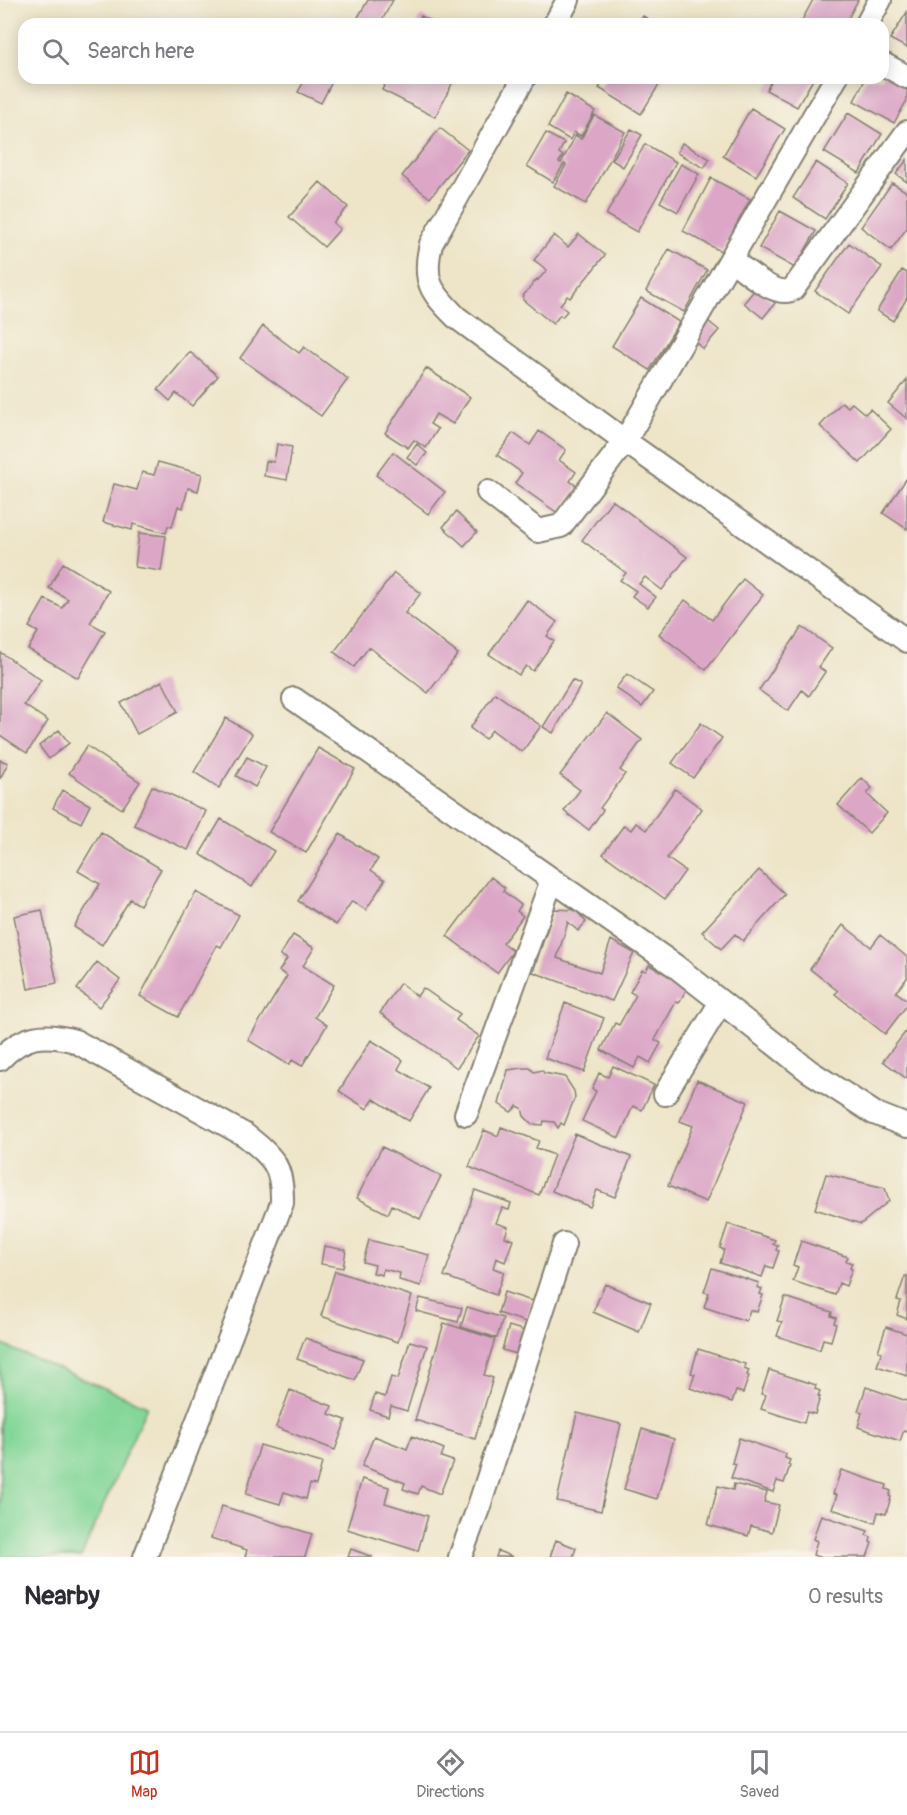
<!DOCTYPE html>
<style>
:root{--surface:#fff;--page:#f2f2f3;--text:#2b2b33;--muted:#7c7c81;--line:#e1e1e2;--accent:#c8321e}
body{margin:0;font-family:Pangolin,sans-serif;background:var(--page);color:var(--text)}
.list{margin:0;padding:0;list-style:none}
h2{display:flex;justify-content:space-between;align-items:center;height:78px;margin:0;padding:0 24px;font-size:26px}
h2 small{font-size:20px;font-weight:400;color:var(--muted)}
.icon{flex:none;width:33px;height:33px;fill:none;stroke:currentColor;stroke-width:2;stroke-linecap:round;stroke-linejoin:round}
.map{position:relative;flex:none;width:907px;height:1557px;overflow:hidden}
.search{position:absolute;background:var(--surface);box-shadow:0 3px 15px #0003;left:18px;right:18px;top:18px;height:66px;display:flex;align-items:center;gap:15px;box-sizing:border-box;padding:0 21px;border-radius:18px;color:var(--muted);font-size:22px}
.sheet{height:174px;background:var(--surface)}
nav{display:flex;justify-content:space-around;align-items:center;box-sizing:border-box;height:84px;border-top:2px solid var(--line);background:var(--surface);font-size:16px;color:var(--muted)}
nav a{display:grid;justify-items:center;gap:3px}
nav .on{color:var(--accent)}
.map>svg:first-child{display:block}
</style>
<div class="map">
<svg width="907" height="1557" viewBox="0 0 907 1557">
<rect width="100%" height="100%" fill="#f7f3e8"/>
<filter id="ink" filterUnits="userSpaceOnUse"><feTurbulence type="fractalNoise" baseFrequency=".0167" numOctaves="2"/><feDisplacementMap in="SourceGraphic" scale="12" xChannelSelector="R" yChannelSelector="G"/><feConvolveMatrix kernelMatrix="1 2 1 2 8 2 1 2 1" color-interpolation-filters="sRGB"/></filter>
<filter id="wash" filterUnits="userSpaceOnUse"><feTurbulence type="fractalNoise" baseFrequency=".008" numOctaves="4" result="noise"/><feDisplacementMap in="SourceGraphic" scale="24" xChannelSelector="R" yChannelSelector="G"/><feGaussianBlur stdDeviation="1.35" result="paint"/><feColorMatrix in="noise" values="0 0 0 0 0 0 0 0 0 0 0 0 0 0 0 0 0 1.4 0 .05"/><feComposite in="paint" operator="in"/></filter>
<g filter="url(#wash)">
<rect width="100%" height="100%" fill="#eee5c9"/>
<path fill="#84d799" stroke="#507a5a" stroke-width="1.5" d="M0 1344 147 1406 81 1557H0Z"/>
<g id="blocks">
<path fill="#dca7c7" d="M368 0H393L380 24H354Z
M813 0H858L845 24H800Z
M907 12V48L890 39Z
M421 16 436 24H416Z
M643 16 657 24H638Z
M883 72 907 85V100L894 123 854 101 866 78H883Z
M306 78H334L321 103 298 92Z
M388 78H455L435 117 382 90Z
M606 78H663L641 114 599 88Z
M773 78H814L797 107 766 90Z
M566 94 595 111 581 136 574 132 570 140 548 127Z
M751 108 785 129 756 176 723 156Z
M848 113 882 134 859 173 824 152Z
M594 115 625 132 586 204 554 186 566 165 564 164 553 182 527 166 546 133 564 143 559 153 563 156 559 162 561 163 576 135 581 139Z
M440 128 468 150 430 198 402 176Z
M631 129 642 135 623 167 612 160Z
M682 143 710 159 704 168 677 153Z
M645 144 676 162 637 232 606 215Z
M907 160V182L896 174Z
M816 162 848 183 825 219 793 198Z
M681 164 699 174 678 212 660 202Z
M711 178 750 199 722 252 683 231Z
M320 182 348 207 333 223 340 229 324 247 289 217Z
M892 183 907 192V228L891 250 861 227Z
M780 211 816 231 795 268 759 248Z
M579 234 605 255 570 298 567 296 560 305 567 311 562 317 560 315 553 324 523 300V296L537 279 538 280 547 270 534 260 554 235 568 247Z
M849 243 882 267 848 314 815 291Z
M669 249 707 270 684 312 646 291Z
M902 270 907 273V298L893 321 877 311Z
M756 288 775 303 763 318 744 303Z
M641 298 679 322 650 370 612 346Z
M708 321 719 330 703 349 693 340Z
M263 326 299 353 304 347 348 379 321 416 240 358Z
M190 352 218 376 192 406 176 393 170 401 158 390Z
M426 368 470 397 453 424 436 414 430 424 438 429 426 448 414 440 408 448 385 433Z
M907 380V419L888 403Z
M842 402 848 407 852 403 865 414 870 409 891 429 860 463 820 426Z
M539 431 566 450 559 460 576 472 570 481 578 487 559 514 515 483 522 473 497 455 513 433 530 445Z
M277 444 292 447 287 480 264 476 266 461 274 462Z
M417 444 427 453 417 465 407 457Z
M393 452 445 492 428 514 376 475Z
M158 462 202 474 198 491 188 488 183 508 178 506 172 527 168 526 166 533 133 524 132 530 103 522 114 484 137 490 142 472 154 475Z
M907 478V529L883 513Z
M612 500 687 557 662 590 645 577 639 584 656 597 648 607 632 596 636 591 620 580 626 573 582 540Z
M456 512 477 532 464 546 443 527Z
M139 533 166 536 161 571 135 567Z
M63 563 109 591 90 623 105 631 78 678 28 649 38 632 29 627 45 599 62 608 68 599 49 588Z
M394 573 421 593 405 613 458 654 428 693 369 647 354 667 334 652Z
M743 579 763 595 706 670 659 634 685 600 712 620Z
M527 600 557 622 547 636 554 641 533 671 526 666 519 675 489 654Z
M802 627 832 648 819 667 825 672 809 696 802 690 788 711 759 690Z
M0 652 41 680 24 705 48 721 27 753 0 735Z
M627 674 653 692 642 707 616 688Z
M572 680 581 685 553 733 543 727Z
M162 681 178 712 137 734 121 703Z
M495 693 541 726 522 752 492 730 485 739 470 728Z
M607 713 642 740 620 770 625 774 600 808 603 810 589 830 564 811 580 790 560 775Z
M226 718 252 734 219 788 194 772Z
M701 723 722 738 693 778 672 763Z
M59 730 69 743 49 759 39 746Z
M87 746 140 782 122 809 69 773Z
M318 748 355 769 306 853 269 832Z
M247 757 266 767 255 787 236 776Z
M0 760 8 763 0 779Z
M862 778 872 788 867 794 887 813 869 833 838 805Z
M152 786 206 811 188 850 134 825Z
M675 789 702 809 667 858 685 871 665 899 603 854 624 825 631 830 636 823 646 830Z
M62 790 90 805 81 823 53 808Z
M221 819 274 851 252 887 200 854Z
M101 832 161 869 140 905 130 899 102 945 74 927 100 884 78 871Z
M340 834 378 859 371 870 385 880 366 910 352 901 336 925 298 901Z
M759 870 785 894 743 941 735 934 721 949 702 932Z
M491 877 505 888 503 891 521 905 517 911 523 916 503 943 513 951 497 973 447 936Z
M196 892 239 915 221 947 217 945 178 1017 140 996Z
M554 909 576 910 586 922 578 931 568 922 557 958 600 973 611 940 634 953 612 1001 533 972Z
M42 910 57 983 28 989 14 916Z
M843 925 871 947 880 935 907 957V978L896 992 907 1000V1005L885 1034 835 994 838 991 810 969Z
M293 935 314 948 303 966 334 985 315 1017 327 1025 302 1066 292 1060 289 1065 248 1040 287 976 279 971 287 959 280 955Z
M97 962 120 980 99 1007 77 989Z
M649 965 688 986 679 1003 676 1002 655 1040 661 1043 650 1063 640 1057 634 1068 601 1050 615 1023 619 1025 636 995 630 992 642 970 646 971Z
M400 983 417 996 423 988 460 1014 456 1020 479 1036 457 1068 380 1013Z
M565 1003 604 1018 584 1072 545 1058Z
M907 1030V1079L883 1061Z
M371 1040 403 1060 398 1069 429 1088 409 1121 374 1099 367 1109 339 1091Z
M613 1066 654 1085 642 1110 633 1106 619 1138 582 1121 596 1091 592 1089 599 1073 608 1077Z
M522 1068H530L534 1072 542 1070 544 1073 565 1077 574 1091 575 1097 564 1125 561 1123 558 1128 554 1122 544 1121 543 1125 532 1124 524 1116 522 1108 517 1106 511 1112 499 1104 508 1070Z
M697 1080 748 1102 706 1202 668 1186 693 1126 680 1121Z
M501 1127 539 1141 536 1148 554 1155 539 1195 469 1167 484 1130 498 1136Z
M575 1134 631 1157 615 1197 597 1190 590 1207 552 1191Z
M382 1147 441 1176 420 1219 392 1205 388 1214 357 1198Z
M826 1174 885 1188 889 1201 861 1224 815 1209Z
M475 1190 511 1203 509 1210 502 1208 496 1223 508 1227 505 1237 513 1240 505 1262 496 1258 493 1268 504 1272 496 1295 444 1276Z
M728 1224 775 1240 773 1244 778 1245 776 1250 779 1251 773 1268 766 1266 762 1277 720 1263 724 1250 720 1248Z
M369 1240 429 1255 421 1286 399 1280 400 1273 383 1269 382 1275 373 1273 375 1265 363 1262Z
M801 1241 848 1257 846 1261 852 1263 850 1268 852 1269 846 1286 839 1283 835 1295 793 1281 798 1267 793 1265Z
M324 1246 346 1250 343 1268 321 1264Z
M712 1268 759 1283 757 1287 762 1289 760 1294 763 1295 757 1312 750 1310 746 1321 704 1307 709 1293 704 1292Z
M335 1271 412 1296 398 1342 321 1316Z
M905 1276H907V1319L897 1315 901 1301 897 1300Z
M605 1284 651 1303 639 1332 593 1312Z
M504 1292 532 1301 526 1322 498 1313Z
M785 1297 832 1312 831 1316 836 1318 834 1323 836 1324 831 1341 823 1339 820 1350 777 1336 782 1322 777 1321Z
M420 1298 462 1308 458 1322 416 1311Z
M467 1307 503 1318 497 1338 461 1327Z
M444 1323 495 1339 484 1375 493 1378 475 1439 415 1420Z
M509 1326 525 1331 517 1354 502 1350Z
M886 1327 907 1334V1376L877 1366 882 1352 878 1351Z
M305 1338 363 1359 355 1380 297 1359Z
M410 1341 427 1346 407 1411 391 1406 388 1416 370 1410 375 1394 385 1397 391 1377 398 1379Z
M698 1349 745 1364 744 1368 749 1370 747 1375 749 1376 743 1393 736 1391 732 1402 690 1388 695 1374 691 1373Z
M769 1370 816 1385 815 1389 820 1391 818 1396 820 1397 815 1414 807 1412 804 1423 761 1409 766 1395 761 1394Z
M866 1387 907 1401V1431L904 1430 900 1441 858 1427 862 1413 858 1411Z
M290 1390 332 1406 329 1414 346 1420 335 1450 276 1427Z
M577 1413 621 1424 601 1511 557 1501Z
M642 1429 674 1439 657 1499 624 1489Z
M374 1436 407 1449 412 1436 444 1449 441 1457 453 1461 440 1494 421 1486 418 1494 403 1489 405 1483 362 1466Z
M739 1438 786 1454 785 1458 790 1460 788 1465 790 1466 784 1483 777 1481 773 1492 731 1478 736 1464 732 1463Z
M260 1445 322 1463 316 1485 310 1484 306 1499 284 1492 280 1504 246 1494Z
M841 1470 887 1485 886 1489 891 1491 889 1496 891 1497 886 1514 878 1512 875 1523 832 1509 837 1495 833 1494Z
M362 1479 389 1487 385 1503 428 1516 418 1551 347 1529Z
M734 1484 767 1492 764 1502 779 1505 772 1532 751 1526 748 1536 708 1525 718 1486 733 1490Z
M222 1506 312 1534 305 1557H245L247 1550 211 1538Z
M821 1515 868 1531 866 1535 871 1537 870 1542 872 1543 867 1557H819L813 1555 817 1541 813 1539Z
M556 1540 576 1548 573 1557H550Z
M351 1549 373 1557H348Z
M498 1551 513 1557H496Z"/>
</g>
</g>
<g filter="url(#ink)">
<use href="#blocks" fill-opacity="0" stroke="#858072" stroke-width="1.5"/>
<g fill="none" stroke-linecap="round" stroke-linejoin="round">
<defs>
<path id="minor" d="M555 24 568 0
M867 24 880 0
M883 64 907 77
M524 78 431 244C422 281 431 292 456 317L625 441 907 641
M732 260C745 270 777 299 793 289L907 132
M488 492 538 531 561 526 625 441 836 78
M294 699 674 965 809 1071 874 1113 907 1126
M0 1059C23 1035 44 1032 75 1041L245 1135C273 1157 283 1166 282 1203L145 1557
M665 1094 721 1002
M466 1114 552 880
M460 1557 479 1506 564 1244"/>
</defs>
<use href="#minor" stroke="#858072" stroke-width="26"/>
<use href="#minor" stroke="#fff" stroke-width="22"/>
</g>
</g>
</svg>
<div class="search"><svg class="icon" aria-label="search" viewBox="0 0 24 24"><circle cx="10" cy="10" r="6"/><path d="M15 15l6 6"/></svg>Search here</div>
</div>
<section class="sheet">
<h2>Nearby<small>0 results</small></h2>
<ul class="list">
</ul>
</section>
<nav>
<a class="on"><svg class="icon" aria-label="map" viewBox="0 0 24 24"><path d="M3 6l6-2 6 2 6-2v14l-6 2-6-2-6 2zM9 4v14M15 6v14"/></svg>Map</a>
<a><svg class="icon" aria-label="directions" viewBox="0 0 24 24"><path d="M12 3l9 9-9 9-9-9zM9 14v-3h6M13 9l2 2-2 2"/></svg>Directions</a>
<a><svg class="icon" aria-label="saved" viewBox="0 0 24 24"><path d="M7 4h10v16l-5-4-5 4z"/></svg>Saved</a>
</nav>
